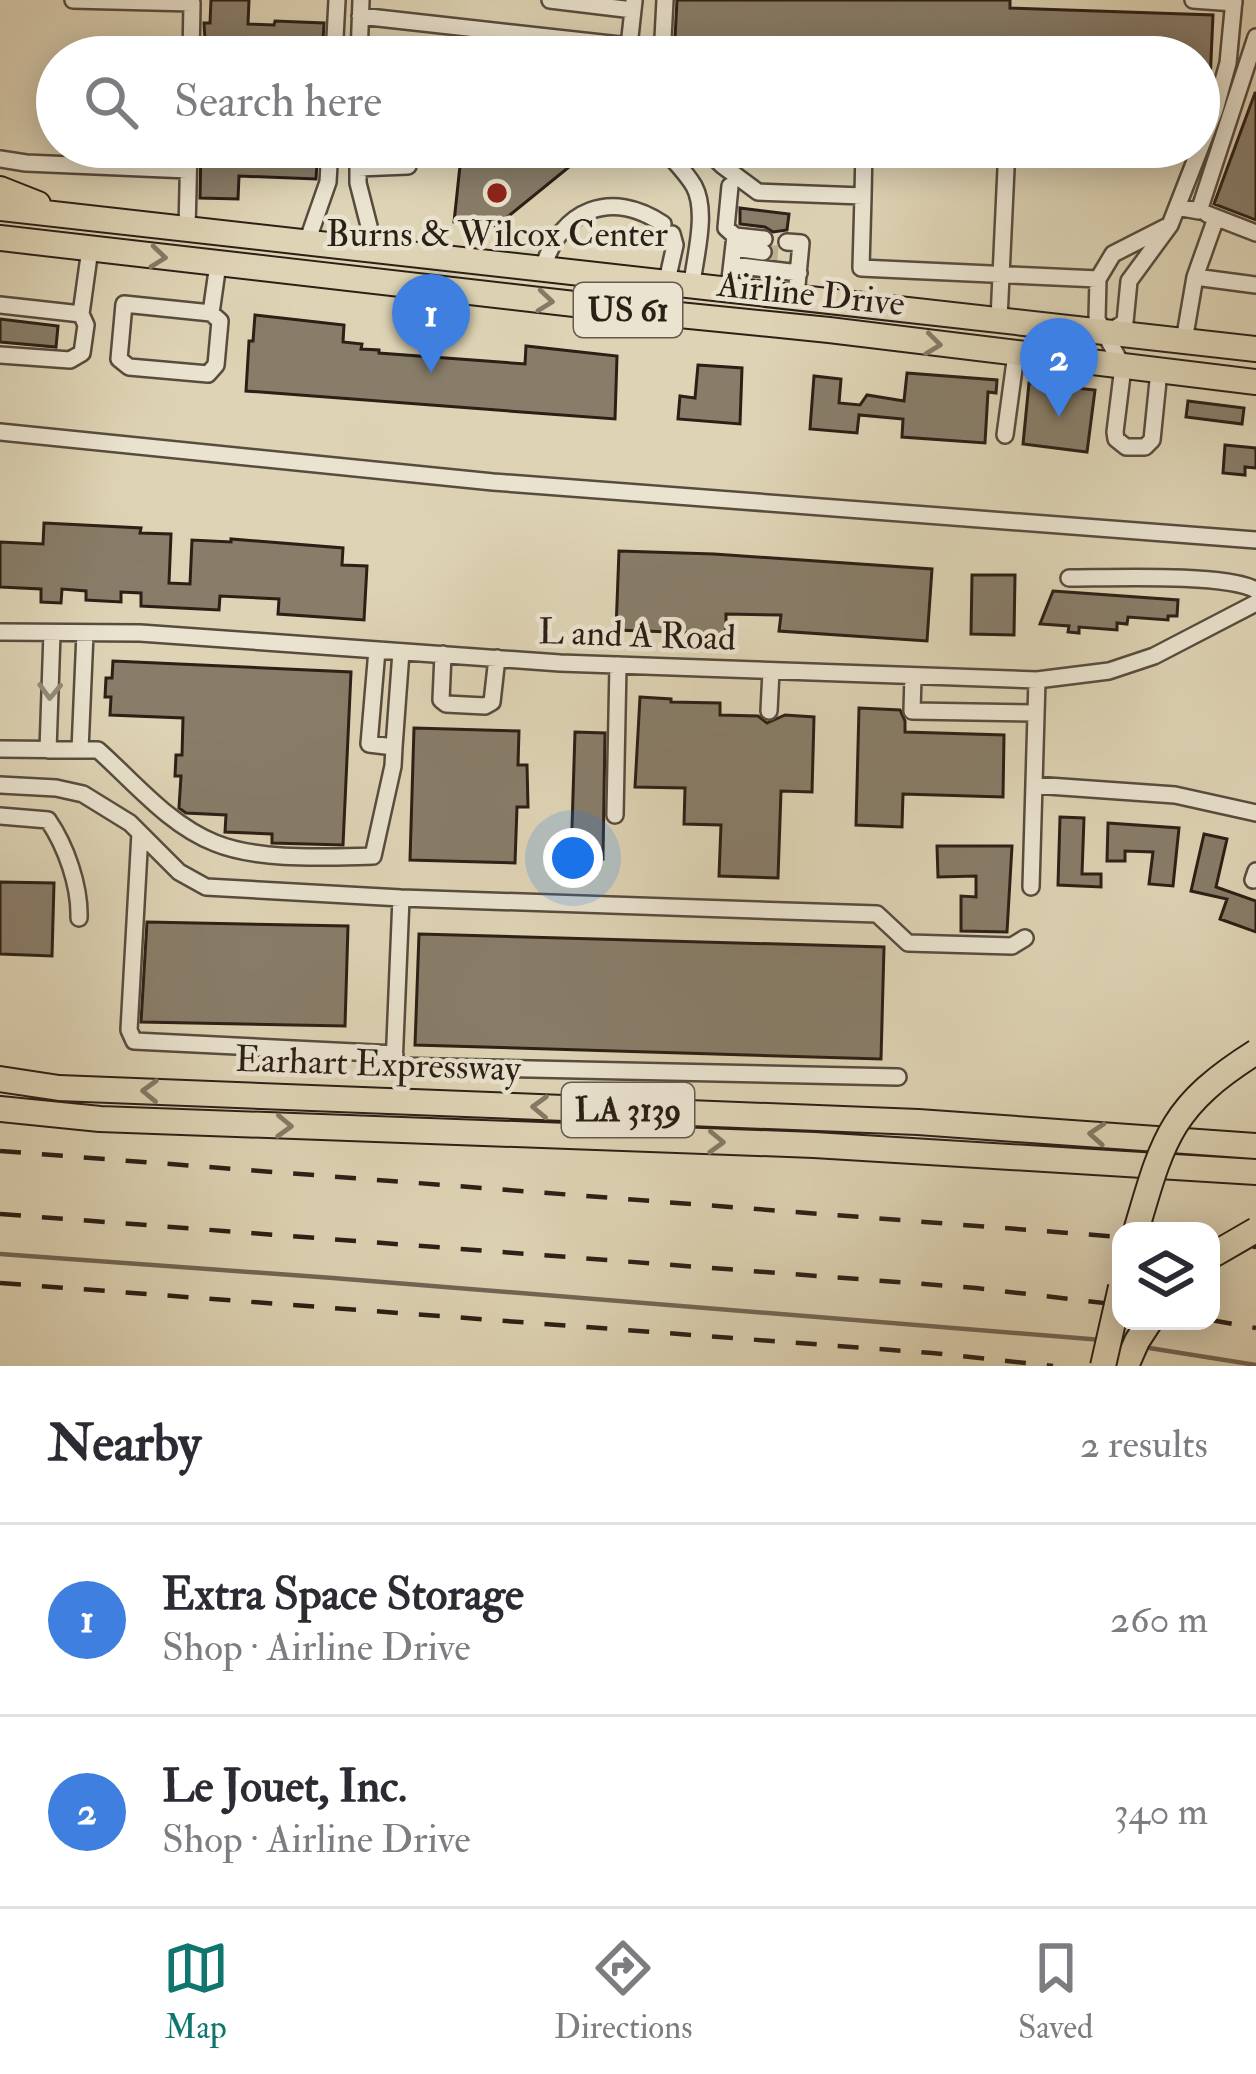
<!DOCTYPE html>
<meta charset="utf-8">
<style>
:root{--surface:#fff;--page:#f7f7f7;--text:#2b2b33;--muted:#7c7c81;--line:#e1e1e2;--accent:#0f766e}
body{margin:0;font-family:"IM FELL Double Pica",serif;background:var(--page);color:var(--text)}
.controls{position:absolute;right:36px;bottom:36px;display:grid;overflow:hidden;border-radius:24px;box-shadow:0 6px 30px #0003}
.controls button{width:108px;height:108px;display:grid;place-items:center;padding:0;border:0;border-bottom:3px solid var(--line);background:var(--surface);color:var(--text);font:60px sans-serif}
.you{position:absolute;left:573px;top:858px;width:42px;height:42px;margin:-30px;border:9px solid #fff;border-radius:50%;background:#1a73e8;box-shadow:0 0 0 18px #1a73e833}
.badge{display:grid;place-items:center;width:78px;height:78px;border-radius:50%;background:var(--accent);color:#fff;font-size:39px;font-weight:700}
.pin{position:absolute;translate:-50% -99px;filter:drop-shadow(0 3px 6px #0008)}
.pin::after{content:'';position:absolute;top:63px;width:42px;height:36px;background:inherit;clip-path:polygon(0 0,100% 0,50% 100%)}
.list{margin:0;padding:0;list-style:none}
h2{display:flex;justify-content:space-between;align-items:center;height:156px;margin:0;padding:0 48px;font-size:51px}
h2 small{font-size:39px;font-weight:400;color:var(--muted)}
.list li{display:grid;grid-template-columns:78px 1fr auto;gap:36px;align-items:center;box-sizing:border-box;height:192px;padding:0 48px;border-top:3px solid var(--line)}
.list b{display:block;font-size:45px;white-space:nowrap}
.list p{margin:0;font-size:39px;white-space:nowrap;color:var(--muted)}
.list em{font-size:39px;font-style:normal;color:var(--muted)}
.icon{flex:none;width:66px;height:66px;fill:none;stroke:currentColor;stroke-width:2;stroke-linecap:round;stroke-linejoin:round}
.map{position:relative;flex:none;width:1256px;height:1366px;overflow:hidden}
.search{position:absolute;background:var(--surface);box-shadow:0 6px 30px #0003;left:36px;right:36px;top:36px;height:132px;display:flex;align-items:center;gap:30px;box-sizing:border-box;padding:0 42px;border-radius:66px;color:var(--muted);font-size:45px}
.sheet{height:540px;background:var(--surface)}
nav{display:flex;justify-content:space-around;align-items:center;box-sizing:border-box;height:168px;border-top:3px solid var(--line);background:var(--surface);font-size:33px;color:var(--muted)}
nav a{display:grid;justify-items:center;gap:6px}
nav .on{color:var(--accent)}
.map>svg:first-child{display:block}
</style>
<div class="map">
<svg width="1256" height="1366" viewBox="0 0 1256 1366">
<rect width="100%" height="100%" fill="#ded4b5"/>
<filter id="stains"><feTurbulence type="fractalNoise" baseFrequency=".00167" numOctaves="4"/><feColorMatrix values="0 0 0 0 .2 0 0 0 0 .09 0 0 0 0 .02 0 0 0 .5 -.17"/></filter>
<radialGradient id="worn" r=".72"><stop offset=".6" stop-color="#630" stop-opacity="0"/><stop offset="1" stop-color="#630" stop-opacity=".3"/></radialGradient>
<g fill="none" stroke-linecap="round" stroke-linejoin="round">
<path stroke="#726655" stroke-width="4.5" d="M0 1254 333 1278 1102 1340
M1143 1347 1256 1365"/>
</g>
<path fill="#887d69" stroke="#2b1f16" stroke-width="3" d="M211 0H249L248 24 274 25 275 21 324 23 322 57H206L204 23H210Z
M677 0H1010V8L1213 15 1210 82 1206 97H1199V57H674Z
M1255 93H1256V220L1214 204Z
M201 147H318L316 179 239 176 238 199 200 198Z
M462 147H576L574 163 495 227 454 222Z
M740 208 789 214 787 230 773 232 765 227 740 224Z
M255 315 344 325 343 342 362 344 361 349 379 350V353L525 364 526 346 617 356 615 419 246 391 249 341H253Z
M0 319 58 326 56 347 0 342Z
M698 365 742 368 740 424 678 419 680 396 695 398Z
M907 373 997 380 996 393 988 392 985 443 902 437 903 419 859 415 857 433 810 429 814 376 841 379 839 403 860 405 867 395 904 401Z
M1029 383 1095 390 1087 452 1023 444Z
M1188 401 1244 408 1242 424 1186 417Z
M1225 445 1256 448V468L1245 467V475L1223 473Z
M44 523 141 528 140 533 171 534 169 583 190 584 192 540 231 542V539L343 548 342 565 367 566 364 620 278 614 279 599 220 596 219 610 141 606V593L121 592V602L86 600V591L62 589 61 603 41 602V589L0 587V542L43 544Z
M619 551 714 554 932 569 927 641 779 631 781 615 726 614V634L616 630Z
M972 575H1015L1014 635 971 634Z
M1053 591 1178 600 1177 616H1168V620L1128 617 1127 624 1117 623V630L1079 627V633L1068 632 1069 626 1040 624Z
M113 661 351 672 343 845 272 843V834L225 832 226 815 186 813 179 808 181 776H175L176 755H182L183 718 110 715 111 697H105L106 678H112Z
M640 697 671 699V702L720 703V715L758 716 767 723 785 715 814 717 812 792 781 791 778 878 719 876 721 825 684 824 685 788 635 787Z
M859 708 900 710 905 721V732L1004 735 1003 797 903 794 902 827 856 825Z
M414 728 519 731 518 765H527L528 807H517L515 863 410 860Z
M575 732 605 733 603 859H571Z
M1060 817 1084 818 1082 874H1101V887L1058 885Z
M1108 823 1179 828 1173 886 1149 884 1153 852 1125 851V861H1107Z
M1204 834 1227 839 1216 887 1256 901V932L1220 919 1227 899 1191 891Z
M937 846H1012L1007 932 961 931V896L976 897V876L938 877Z
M0 882 54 883 52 956 0 954Z
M147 922 348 926 345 1026 141 1022Z
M419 934 884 947 881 1059 415 1045Z"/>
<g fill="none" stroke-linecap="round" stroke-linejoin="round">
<path stroke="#bab095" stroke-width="15" stroke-dasharray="15 8" stroke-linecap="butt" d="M763 252 786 254"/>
<defs>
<path id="minor" d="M73 0 192 3 191 57
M550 0 633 10
M1193 0 1234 3
M360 16 629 46 641 47 642 57
M629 46 634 1
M359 52 404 57
M334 57 337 0
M359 57 361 0
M517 57 520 34
M662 57 665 0
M1215 110 1228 63 1234 0
M358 147V183L369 226 368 249
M662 147C672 159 686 172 694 186 708 212 695 256 692 284
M703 147 723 166 758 192 863 196 861 268 1098 279
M0 159 26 163 188 170
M358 168 408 166
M730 186 726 228 735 236
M863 196 864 147
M1177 207 1199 211 1256 37
M1207 214 1256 233
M187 229 189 147
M307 242 328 182 330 147
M787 242 801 243 796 296
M734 248 763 252
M732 265 799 273
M543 268C561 209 611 189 663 224
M1195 277 1216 218
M667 281 675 245 672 234
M729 288 735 236 764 239
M0 305 81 314 86 325 82 353 70 360 0 355
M211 313 124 304 119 359 129 367 208 374 216 365 220 321 211 313 218 264
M81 314 90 249
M999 319 1007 147
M1109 332 1125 322 1129 281 1170 225 1215 110 1199 109
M1184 341 1195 277 1256 285
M1159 371 1152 440 1145 447H1126L1116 439 1115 432 1123 367 1097 319 1098 279 1113 254 1170 225
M0 432 493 482 1256 540
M1005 435 1016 354
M1069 578C1109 578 1226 573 1256 590
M0 632 140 633 560 663 1037 680 1109 671 1154 656 1256 603
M443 654 441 700 446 704 485 706 492 702 497 658
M913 676 912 711 1036 713
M769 711 771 671
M394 747 401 652
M0 749 98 750C134 782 169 825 215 843 259 861 326 857 373 856L393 766 394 747 369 744 377 650
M48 750 52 633
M80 750 85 633
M0 785 56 788 83 794 130 823 179 872 206 887 401 898 877 914 908 943 1012 946 1025 938
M1034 785 1175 795 1256 813
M615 815 618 665
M0 816 48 820C66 846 80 886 79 918
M140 833 129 1030 134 1041 395 1054
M1253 880 1256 871
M1031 887 1037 680
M401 898 394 1066 898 1077"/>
<path id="highway" d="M0 189 38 204
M0 208 1256 349
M0 238 609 308 829 330 1256 382
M0 1079 59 1088 918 1122 1256 1146
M0 1109 100 1119 814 1145 1256 1172
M1126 1366 1137 1341 1150 1321"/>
</defs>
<use href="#minor" stroke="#584c3e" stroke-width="20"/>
<use href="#highway" stroke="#2b1f16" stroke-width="28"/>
<use href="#minor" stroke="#eae3cf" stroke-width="15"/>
<use href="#highway" stroke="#ded4b5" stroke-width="24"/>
<path stroke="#2b1f16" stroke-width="4.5" stroke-dasharray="21 21" stroke-linecap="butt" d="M0 1151 1121 1237
M0 1214 976 1288 1121 1305
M1211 1243 1256 1247
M0 1283 932 1353 1053 1366
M1211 1320 1256 1328"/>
<defs>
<path id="highway-bridge" d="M1136 1231C1163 1139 1170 1106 1256 1052
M1211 1256 1256 1230
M1103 1366 1121 1287"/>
</defs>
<use href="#highway-bridge" stroke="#2b1f16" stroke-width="28" stroke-linecap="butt"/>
<use href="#highway-bridge" stroke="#ded4b5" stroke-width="24"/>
</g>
<defs><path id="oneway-chevron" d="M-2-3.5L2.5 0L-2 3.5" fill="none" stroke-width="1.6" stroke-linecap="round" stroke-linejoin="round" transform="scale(3)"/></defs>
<g stroke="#847a66">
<use href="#oneway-chevron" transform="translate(158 257) rotate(6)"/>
<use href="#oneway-chevron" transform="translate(545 301) rotate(6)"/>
<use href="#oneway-chevron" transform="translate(933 344) rotate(7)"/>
<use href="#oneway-chevron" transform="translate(150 1091) rotate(-178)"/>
<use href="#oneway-chevron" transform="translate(540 1107) rotate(-178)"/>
<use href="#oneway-chevron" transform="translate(284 1126) rotate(2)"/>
<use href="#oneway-chevron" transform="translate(1097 1134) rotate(-176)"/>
<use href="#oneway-chevron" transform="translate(716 1142) rotate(2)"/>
</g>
<use stroke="#948b7c" href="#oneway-chevron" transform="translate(50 691) rotate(92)"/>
<circle fill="#8f2418" stroke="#eae3cf" stroke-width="4.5" cx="497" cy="193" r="12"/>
<g text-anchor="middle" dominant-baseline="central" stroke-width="9" stroke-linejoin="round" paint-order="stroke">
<g fill="#eae3cf" stroke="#645a4e" stroke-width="3">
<rect x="574" y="283" width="108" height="54" rx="9"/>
<rect x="562" y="1083" width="132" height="54" rx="9"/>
</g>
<g font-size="33" font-weight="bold" fill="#2b1f16">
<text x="628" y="310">US 61</text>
<text x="628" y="1110">LA 3139</text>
</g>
<g font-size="36" fill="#2b1f16" stroke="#eae3cf">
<text x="497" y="234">Burns &amp; Wilcox Center</text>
</g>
<g font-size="36" fill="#2b1f16" stroke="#eae3cf">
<text transform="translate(811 294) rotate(6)">Airline Drive</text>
<text transform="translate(637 635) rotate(2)">L and A Road</text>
<text transform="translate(378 1064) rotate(2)">Earhart Expressway</text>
</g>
</g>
<rect width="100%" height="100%" filter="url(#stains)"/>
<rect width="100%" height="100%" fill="url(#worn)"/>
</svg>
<div class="controls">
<button><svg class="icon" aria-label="layers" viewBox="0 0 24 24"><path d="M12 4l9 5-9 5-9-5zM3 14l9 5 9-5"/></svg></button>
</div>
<div class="you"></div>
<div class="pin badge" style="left:431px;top:373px;background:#3f7fe0">1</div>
<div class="pin badge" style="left:1059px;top:417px;background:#3f7fe0">2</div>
<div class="search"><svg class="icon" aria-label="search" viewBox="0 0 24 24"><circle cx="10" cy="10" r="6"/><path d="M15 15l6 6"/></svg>Search here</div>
</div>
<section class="sheet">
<h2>Nearby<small>2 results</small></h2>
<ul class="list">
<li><span class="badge" style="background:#3f7fe0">1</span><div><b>Extra Space Storage</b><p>Shop · Airline Drive</p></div><em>260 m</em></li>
<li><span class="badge" style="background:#3f7fe0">2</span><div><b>Le Jouet, Inc.</b><p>Shop · Airline Drive</p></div><em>340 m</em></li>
</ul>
</section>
<nav>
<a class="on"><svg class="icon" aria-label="map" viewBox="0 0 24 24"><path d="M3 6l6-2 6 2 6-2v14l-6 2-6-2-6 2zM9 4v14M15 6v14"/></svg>Map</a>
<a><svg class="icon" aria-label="directions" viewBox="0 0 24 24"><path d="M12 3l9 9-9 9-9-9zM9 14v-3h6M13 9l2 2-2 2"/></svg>Directions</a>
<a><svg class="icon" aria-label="saved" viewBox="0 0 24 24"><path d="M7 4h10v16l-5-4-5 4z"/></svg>Saved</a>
</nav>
